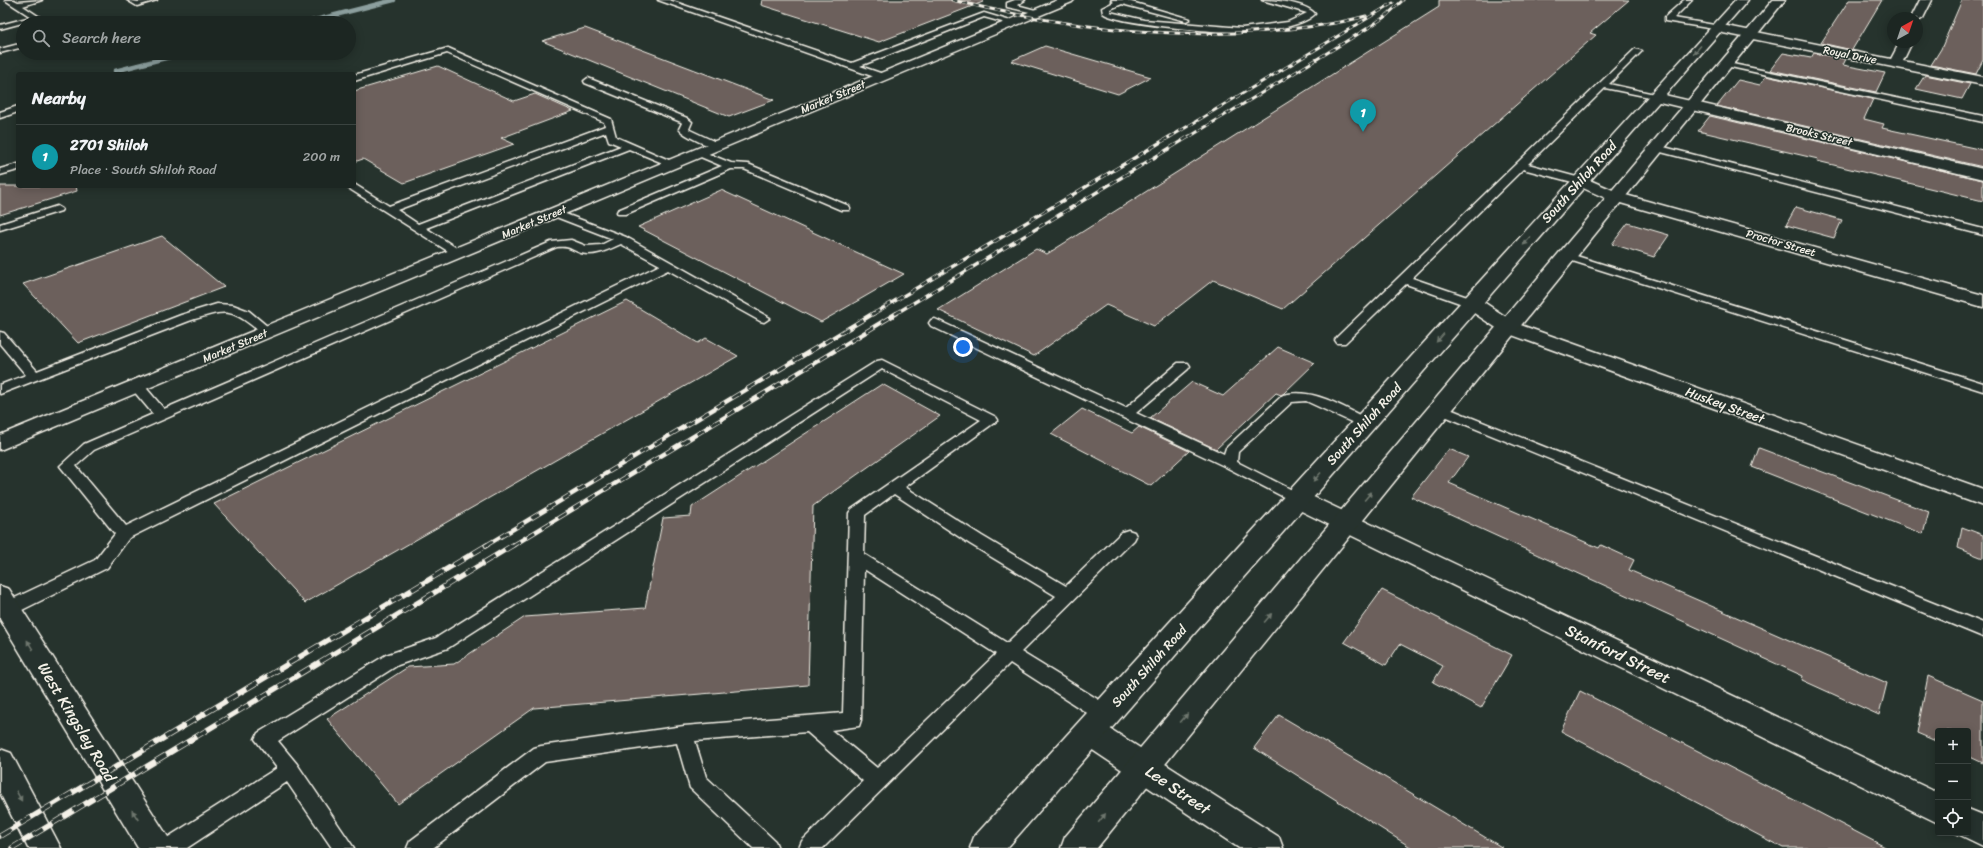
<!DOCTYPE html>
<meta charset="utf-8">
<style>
:root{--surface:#1c2622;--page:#29322f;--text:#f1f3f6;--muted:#a0a5a5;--line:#3a4340;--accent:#8bbbb9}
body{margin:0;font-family:Sriracha,sans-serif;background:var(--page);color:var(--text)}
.controls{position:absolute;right:12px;bottom:12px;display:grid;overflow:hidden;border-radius:4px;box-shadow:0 2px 10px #0003}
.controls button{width:36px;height:36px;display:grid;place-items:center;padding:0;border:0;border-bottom:1px solid var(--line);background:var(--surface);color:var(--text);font:20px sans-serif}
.compass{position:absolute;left:1887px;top:12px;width:36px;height:36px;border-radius:50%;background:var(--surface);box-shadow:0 2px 10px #0003;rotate:40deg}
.you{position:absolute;left:963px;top:347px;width:14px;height:14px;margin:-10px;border:3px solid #fff;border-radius:50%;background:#1a73e8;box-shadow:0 0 0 6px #1a73e833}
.badge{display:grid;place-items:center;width:26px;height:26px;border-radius:50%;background:var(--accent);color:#fff;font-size:13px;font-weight:700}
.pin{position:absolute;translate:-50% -33px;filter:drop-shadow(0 1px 2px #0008)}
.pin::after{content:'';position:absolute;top:21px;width:14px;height:12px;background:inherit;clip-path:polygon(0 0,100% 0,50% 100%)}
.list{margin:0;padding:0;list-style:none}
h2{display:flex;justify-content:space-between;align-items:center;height:52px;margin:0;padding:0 16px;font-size:17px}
h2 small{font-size:13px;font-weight:400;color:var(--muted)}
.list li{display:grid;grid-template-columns:26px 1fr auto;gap:12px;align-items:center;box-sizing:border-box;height:64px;padding:0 16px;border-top:1px solid var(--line)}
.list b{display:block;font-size:15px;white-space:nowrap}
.list p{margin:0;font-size:13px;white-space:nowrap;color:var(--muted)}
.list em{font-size:13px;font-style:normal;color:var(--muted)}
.icon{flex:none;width:22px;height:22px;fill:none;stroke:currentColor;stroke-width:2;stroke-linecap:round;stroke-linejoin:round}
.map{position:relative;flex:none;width:1983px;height:848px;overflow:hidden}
.search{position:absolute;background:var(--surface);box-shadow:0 2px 10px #0003;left:16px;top:16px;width:340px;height:44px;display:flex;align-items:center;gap:10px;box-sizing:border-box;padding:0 14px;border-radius:22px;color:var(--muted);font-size:15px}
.panel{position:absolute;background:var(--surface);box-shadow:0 2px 10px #0003;left:16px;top:72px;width:340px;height:116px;border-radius:4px}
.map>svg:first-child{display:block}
</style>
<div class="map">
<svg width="1983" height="848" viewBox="0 0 1983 848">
<rect width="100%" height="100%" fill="#26332d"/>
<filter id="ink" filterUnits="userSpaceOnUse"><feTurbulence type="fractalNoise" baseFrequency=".025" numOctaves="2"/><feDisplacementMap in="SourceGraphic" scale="8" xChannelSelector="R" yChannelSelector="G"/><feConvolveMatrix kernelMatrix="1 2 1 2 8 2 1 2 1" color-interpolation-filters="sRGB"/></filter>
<g filter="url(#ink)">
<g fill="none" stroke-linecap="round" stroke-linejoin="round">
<path stroke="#8c9f9e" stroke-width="4.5" d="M304 23 394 0
M115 71 185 53"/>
</g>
<path fill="#6c605c" stroke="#f4f1e8" d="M762 0H983V2L879 42 761 5Z
M1439 0H1629L1590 33 1596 35 1283 309 1213 280 1154 326 1106 305 1034 356 938 310 1036 249 1047 254 1439 7Z
M1849 0H1882L1852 50 1821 43Z
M1962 0H1983V60L1976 74 1931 65 1941 49Z
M585 28 774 100 729 117 542 41Z
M1045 46 1151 77 1118 94 1011 61Z
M1783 53 1811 58 1814 53 1846 59 1843 65 1885 73 1876 92 1770 70Z
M438 66 514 101 535 94 573 111 501 138 514 144 404 183 363 159 354 162V91Z
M1925 75 1970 84 1962 99 1916 89Z
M1766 76 1873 99 1864 119 1884 124 1882 128 1983 150V167L1717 106 1738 80 1760 85Z
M1710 116 1983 180V201L1817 161 1818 159 1698 131Z
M0 186H76L77 191 0 215Z
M721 190 904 274 821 322 638 227Z
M1796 207 1842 220 1834 238 1786 225Z
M1628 223 1669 235 1654 257 1612 244Z
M162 236 224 287 78 343 23 284Z
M627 301 698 343 706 338 738 356 305 603 214 504Z
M1278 347 1315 363 1283 394 1281 395 1276 393 1216 449 1150 418 1192 382 1223 396Z
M882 384 940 416 813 506 808 685 534 708 398 804 327 719 408 667 454 664 525 617 645 608 663 518 691 516 692 507Z
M1082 409 1132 433 1139 427 1189 451 1151 486 1051 434Z
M1759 448 1929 512 1923 534 1752 467Z
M1449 449 1468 457 1449 483 1599 548 1601 545 1634 560 1629 570 1887 683 1879 715 1802 680 1803 676 1411 497Z
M1962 527 1983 535V558L1958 548Z
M1382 590 1512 655 1481 708 1433 682 1443 666 1400 644 1386 665 1344 642Z
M1928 676 1983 700V763L1968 756V731H1938V742L1917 733Z
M1580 691 1814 810 1887 848H1783L1561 731Z
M1279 715 1381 775 1503 848H1412L1254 748Z"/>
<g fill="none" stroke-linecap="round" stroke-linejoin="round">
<defs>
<path id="service" d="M5 0H14L18 2 42 0 23 6 41 18 0 29V25L31 17Z
M127 0 138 2 157 0 137 6Z
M658 0H669L852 63 984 13 1017 23 1013 25 984 17 860 66 886 75 887 77 883 80Z
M1015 0H1025L1017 5 1043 12 1039 14 1007 7V3Z
M1111 0H1129L1128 1 1190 19 1186 21 1122 4 1110 9V12L1144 20 1242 28 1288 22 1307 13 1262 0C1275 0 1307 3 1315 14 1301 28 1261 32 1242 32 1220 33 1116 24 1103 13L1102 8 1114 2Z
M1684 0H1692L1674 18 1720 26V30L1665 21V17Z
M23 43V47L0 53V49Z
M448 48 611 119 616 137 678 164 676 166H670L629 149 426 228 464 253 458 256 454 255 345 186H354V184L389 206 605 126 604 122 447 53 354 81V75ZM606 132 609 141 621 146 418 224 397 210Z
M1635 49 1642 51 1609 84 1659 95V99L1605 88 1528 164 1584 179 1585 181 1584 183 1580 184 1523 169 1412 278 1476 300 1478 303 1476 306H1468L1406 284 1345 343H1337L1335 340 1337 337Z
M1723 62 1983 116V122L1726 66H1723Z
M588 78 687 118 692 122 689 129 690 130 722 145 720 147C712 149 684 136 679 129L682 123 681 122 585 83 584 81Z
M18 106V112L0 118V112Z
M1656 145 1983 229V235L1653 150 1651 148Z
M699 150 731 163 748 164 849 206 850 208 849 210H841L744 169H731L626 214H618L617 212 618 210 722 166 696 155 694 153Z
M18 164V170L0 175V169Z
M57 206 62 209 61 211 0 230V224Z
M555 210 626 237 770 318 764 322 760 321 668 270 129 538 107 568 14 614 8 615 2 614 0 608 2 604 95 560 115 534 60 466 84 444 153 414 132 389 130 386 132 383H142L164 409 551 242 571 240 586 246 601 245 613 239 551 215 550 213ZM621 244 660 265 126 526 76 466 94 450 557 247C571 246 569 249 581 253 594 257 610 249 621 244Z
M1567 253 1983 383V391L1563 258 1561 256 1563 254Z
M217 304 233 305 249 311 274 332 268 336 264 335C230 308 230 308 189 321L0 394V385L26 375 0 344V332L4 333 37 371 181 315Z
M935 319 1126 408 1178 363H1188L1190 366 1188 369 1136 413 1224 454 1226 448 1283 395C1314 387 1343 408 1370 420L1372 423 1370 426H1360L1306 401 1292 402 1238 452 1237 462 1302 495 1305 499 1302 503 1297 504 1224 466 931 326 929 323 931 320Z
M882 360 996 417 998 420 905 487 982 536 1066 586 1122 532 1128 530 1134 532 1136 536 1134 540 1021 652 1112 708 1114 714 1112 720 1105 722 1098 720 1010 663 823 848H799L802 841 863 781 807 732 695 741 706 777 775 841 778 848H753L690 788 677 743 545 762 433 848H407L410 841 534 748 541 746 684 726 843 713 849 513 852 509 981 420 882 369 448 648 398 665 278 741 297 764 354 848H332L287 782 187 848H159L162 841 277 768 255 739 258 733 386 655 436 638 877 361ZM894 494 970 544 1056 596 1007 643 864 554 865 515ZM864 569 996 654 877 768 831 730 859 726 861 720Z
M1440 405 1983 623V637L1435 412 1433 409 1435 406Z"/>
<path id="minor" d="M1058 0H1074L1072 2 0 450V435Z
M1920 0H1932L1923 18 1917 22V18H1911Z
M1717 24 1891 59 1900 42H1912L1903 61 1983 77V85L1713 31 1711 28Z
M1656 93 1983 169V179L1651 100 1649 97 1651 94Z
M1580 176 1622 194 1983 295V307L1610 200 1574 184 1572 181 1574 178Z
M1472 297 1479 299 1515 323 1983 489V506L1501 331 1465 307 1463 303 1465 299Z
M1297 491 1305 493 1938 793V823L1289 505 1285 499 1289 493Z
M1090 719 1101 723 1279 837 1283 848H1239L1079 741 1075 732 1079 723Z
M1968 809 1983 815V846L1956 833H1968Z"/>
<path id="secondary" d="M1736 0H1748L1007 848H970L974 837Z
M1773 0H1785L1097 848H1061L1065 837Z
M0 586 9 589 168 837 172 848H138L0 619Z
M0 749 11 753 61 848H28L0 793Z"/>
</defs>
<use href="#service" stroke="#f4f1e8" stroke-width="3"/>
<use href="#minor" stroke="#f4f1e8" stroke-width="3"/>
<use href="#secondary" stroke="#f4f1e8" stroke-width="3"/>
<use href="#service" fill="#26332d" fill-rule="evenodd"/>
<use href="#minor" fill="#26332d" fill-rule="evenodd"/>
<use href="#secondary" fill="#26332d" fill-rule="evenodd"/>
<defs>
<path id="rail-far3" d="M952 0C1056 26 1160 40 1267 31 1301 28 1334 25 1366 16
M1170 137 1393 3
M1189 137 1368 28 1386 16 1403 0"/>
<path id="rail-far2" d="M873 314 1171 136
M895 314 1190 136"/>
<path id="rail-far1" d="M485 546 874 313
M512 546 897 313"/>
<path id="rail" d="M0 836 487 545
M12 848 513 545"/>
</defs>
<use href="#rail-far3" stroke="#f4f1e8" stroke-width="3"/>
<use href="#rail-far2" stroke="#f4f1e8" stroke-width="3.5"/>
<use href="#rail-far1" stroke="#f4f1e8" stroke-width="4.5"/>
<use href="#rail" stroke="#f4f1e8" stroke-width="5.5"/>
<use href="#rail-far3" stroke="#26332d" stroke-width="2" stroke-dasharray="5.5" stroke-linecap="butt"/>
<use href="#rail-far2" stroke="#26332d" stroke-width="2.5" stroke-dasharray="7" stroke-linecap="butt"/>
<use href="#rail-far1" stroke="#26332d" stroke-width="3" stroke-dasharray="9" stroke-linecap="butt"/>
<use href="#rail" stroke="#26332d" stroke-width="4" stroke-dasharray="12" stroke-linecap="butt"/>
</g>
<defs><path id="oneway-solid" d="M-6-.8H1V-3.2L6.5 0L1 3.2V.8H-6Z"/></defs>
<g fill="#6e766e">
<use href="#oneway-solid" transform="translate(1697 50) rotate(132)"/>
<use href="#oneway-solid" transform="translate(1527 241) rotate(132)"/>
<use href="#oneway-solid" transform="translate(1440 338) rotate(132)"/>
<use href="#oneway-solid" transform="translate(1317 477) rotate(132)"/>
<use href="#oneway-solid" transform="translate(1368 496) rotate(-50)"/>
<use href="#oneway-solid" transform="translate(1268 618) rotate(-50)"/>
<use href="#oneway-solid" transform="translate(30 645) rotate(-122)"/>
<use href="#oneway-solid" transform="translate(1184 718) rotate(-50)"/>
<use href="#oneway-solid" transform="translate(19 796) rotate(61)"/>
<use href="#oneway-solid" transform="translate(135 815) rotate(-123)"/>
<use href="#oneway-solid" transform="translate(1102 818) rotate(-51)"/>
</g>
</g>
<g text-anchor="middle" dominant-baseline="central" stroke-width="3" stroke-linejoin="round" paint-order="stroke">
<g font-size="11" fill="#f4f1e8" stroke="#26332d">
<text transform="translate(1850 55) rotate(11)">Royal Drive</text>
<text transform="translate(833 97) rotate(-23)">Market Street</text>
<text transform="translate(1819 135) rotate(13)">Brooks Street</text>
<text transform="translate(534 222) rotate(-23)">Market Street</text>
<text transform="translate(1781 243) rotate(16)">Proctor Street</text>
<text transform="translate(235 346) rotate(-23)">Market Street</text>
</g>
<g font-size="13" fill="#f4f1e8" stroke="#26332d">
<text transform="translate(1579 182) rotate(-48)">South Shiloh Road</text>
<text transform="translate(1725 405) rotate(20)">Huskey Street</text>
<text transform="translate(1364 424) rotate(-48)">South Shiloh Road</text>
<text transform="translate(1149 666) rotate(-48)">South Shiloh Road</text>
</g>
<g font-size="16" fill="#f4f1e8" stroke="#26332d">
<text transform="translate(1618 654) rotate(26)">Stanford Street</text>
<text transform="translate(77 722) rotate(59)">West Kingsley Road</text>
<text transform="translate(1178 790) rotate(34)">Lee Street</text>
</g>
</g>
</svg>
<div class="controls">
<button>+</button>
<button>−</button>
<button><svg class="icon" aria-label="locate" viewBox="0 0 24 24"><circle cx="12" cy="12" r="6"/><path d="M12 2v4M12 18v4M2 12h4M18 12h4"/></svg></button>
</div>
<svg class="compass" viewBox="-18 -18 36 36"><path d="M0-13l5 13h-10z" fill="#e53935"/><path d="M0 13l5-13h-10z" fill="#a0a5a5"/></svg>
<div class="you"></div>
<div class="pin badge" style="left:1363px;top:132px;background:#0f9aa8">1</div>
<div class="search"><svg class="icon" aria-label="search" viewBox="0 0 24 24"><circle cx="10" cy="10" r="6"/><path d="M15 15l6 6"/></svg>Search here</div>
<section class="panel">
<h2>Nearby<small></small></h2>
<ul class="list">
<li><span class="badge" style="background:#0f9aa8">1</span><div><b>2701 Shiloh</b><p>Place · South Shiloh Road</p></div><em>200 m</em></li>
</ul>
</section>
</div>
